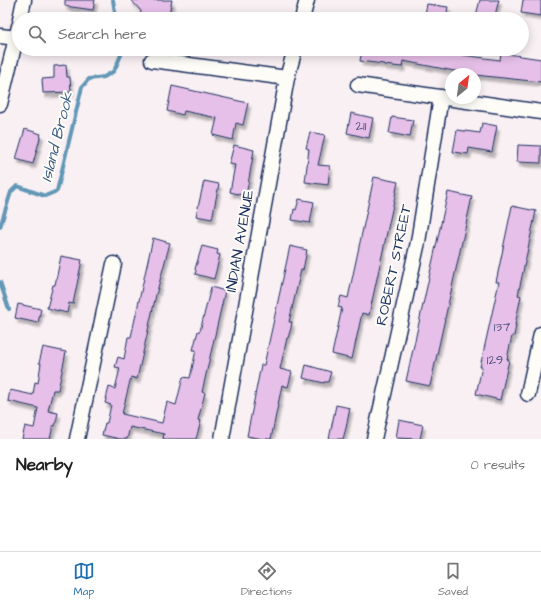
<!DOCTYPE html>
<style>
:root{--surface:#fff;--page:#f2f2f2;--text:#222;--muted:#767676;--line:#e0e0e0;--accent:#1f6fb2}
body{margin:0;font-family:"Architects Daughter",sans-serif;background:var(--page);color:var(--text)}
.compass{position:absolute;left:445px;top:68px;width:36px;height:36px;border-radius:50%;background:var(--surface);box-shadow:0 2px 10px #0003;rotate:29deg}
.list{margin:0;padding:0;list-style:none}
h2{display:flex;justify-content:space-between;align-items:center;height:52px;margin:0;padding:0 16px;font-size:17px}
h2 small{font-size:13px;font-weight:400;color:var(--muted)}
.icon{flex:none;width:22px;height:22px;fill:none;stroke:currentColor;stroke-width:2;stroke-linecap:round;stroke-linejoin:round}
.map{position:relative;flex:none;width:541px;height:439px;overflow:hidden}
.search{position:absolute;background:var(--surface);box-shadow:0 2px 10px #0003;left:12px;right:12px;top:12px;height:44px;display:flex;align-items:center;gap:10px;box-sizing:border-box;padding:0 14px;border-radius:22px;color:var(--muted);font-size:15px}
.sheet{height:112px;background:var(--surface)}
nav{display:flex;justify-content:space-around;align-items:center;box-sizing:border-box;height:56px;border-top:1px solid var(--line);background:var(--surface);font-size:11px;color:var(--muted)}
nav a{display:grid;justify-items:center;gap:2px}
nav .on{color:var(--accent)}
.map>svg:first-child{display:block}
</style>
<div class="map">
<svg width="541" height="439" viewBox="0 0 541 439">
<defs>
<filter id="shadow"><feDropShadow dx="2.5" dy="4.5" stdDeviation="1" flood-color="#0004"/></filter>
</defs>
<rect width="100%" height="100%" fill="#f9f0f4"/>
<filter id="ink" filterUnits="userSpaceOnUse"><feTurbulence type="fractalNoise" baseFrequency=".025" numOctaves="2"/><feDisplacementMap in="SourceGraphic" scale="8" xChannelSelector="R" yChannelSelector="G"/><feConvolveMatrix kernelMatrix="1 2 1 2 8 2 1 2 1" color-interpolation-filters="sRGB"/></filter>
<g filter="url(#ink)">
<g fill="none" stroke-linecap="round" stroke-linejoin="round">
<path stroke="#6297b6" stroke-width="4" d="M113 0 116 19
M0 227 11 192 17 186 45 196 57 191 82 87 89 79 104 77 114 71 121 55 120 49
M0 282 9 309"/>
</g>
<path fill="#e7c0e9" stroke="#1b2f5e" filter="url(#shadow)" d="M65 0H95L93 10 65 6Z
M131 0H172L168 19H140L141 11Z
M480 0H499L494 19H475Z
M523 0H541V16L521 13Z
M427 4 448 7 446 19H424Z
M362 49H390L416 52 417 49H463L462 55 500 60 501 53 541 59V82L475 75 403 61 402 67 384 65V64L360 61Z
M66 65 67 77H70L71 92 43 93 42 79 54 78V66Z
M172 86 248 103 243 125 236 123 233 140 213 135 217 118 184 111 183 115 167 111Z
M351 113 373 118 369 138 347 133Z
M392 117 413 120 410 137 389 133Z
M482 123 497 126 492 152 469 148 468 154 453 152 457 130 480 133Z
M25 129 41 134 33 164 16 159Z
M310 132 325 135 318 165 330 166 328 185 305 182 309 149 306 148Z
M234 145 254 150 246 196 230 192 235 165 229 164Z
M518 145 541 146V163L517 162Z
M374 177 398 182 369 315 362 313 352 359 332 354 342 308 338 307 341 296 348 298Z
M204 181 219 184 212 219 196 216Z
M448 192 472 197 430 386 406 381Z
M299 199 314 202 310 223 292 220 294 209 296 210Z
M512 206 536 211 518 295 521 296 515 325H516L514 336H512L507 359 509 360 500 400 476 394 482 367H480L499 282H496Z
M153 238 170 243 156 295 137 379 131 377 122 414 162 423 167 402 176 405 183 377 190 378 196 350H193L198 331H200L211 287 225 291 202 392 205 393 198 420 201 421 196 439H163L164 434 130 427 127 439H120L102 435 105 423H107L111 405 105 403 109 387 115 389 120 368 115 367 118 357 124 359 128 337H131L138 305Z
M202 246 218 250 217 254 220 255 214 279 195 274 196 271 195 269Z
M290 246 307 250 303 270H301L289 322H292L291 328 288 338H287L280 369 292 372 288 387 282 385 271 439H263L247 436 261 365H264Z
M61 256 82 260 73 304 69 303 67 313 47 308 53 285H55Z
M18 304 41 309 38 323 15 318Z
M43 347 66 352 58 390H53L48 411 58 413 55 426H53L50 439H22L25 426 34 428 38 408 8 401 10 390 33 395 35 382 38 383 41 363H39Z
M306 365 331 372 328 382H324V383L303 378Z
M336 405 350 408 346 428 343 439H329Z
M399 420 423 425 420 439 396 438Z"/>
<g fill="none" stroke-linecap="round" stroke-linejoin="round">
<defs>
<path id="minor" d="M20 19 24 0
M302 19 307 0
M0 36 17 38
M152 60 287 78
M358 85 541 112
M0 104 19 26
M528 394 541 334
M77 439 114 264
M222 439 287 78 295 49
M374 439 418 242 441 97"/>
</defs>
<use href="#minor" stroke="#1b2f5e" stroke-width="17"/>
<use href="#minor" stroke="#fdfcf7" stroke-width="14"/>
</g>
</g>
<g text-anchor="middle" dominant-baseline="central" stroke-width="4" stroke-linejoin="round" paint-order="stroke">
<g font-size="13" fill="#4e5381">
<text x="361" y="126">211</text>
<text x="502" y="327">137</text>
<text x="495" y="360">129</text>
</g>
<g font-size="15" fill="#1b2f5e" stroke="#fdfcf7">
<text transform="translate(240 241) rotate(-80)">INDIAN AVENUE</text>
<text transform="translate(394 265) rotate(-78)">ROBERT STREET</text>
</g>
<g font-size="16" font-style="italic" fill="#385a83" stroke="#fdfcf7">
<text transform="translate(57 137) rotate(-76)">Island Brook</text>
</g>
</g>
</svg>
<svg class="compass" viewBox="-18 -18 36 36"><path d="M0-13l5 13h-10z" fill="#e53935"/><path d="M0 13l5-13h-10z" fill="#767676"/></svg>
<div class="search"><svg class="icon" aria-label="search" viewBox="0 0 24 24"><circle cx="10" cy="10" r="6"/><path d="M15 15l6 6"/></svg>Search here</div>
</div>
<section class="sheet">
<h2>Nearby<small>0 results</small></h2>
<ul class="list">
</ul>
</section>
<nav>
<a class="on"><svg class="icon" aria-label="map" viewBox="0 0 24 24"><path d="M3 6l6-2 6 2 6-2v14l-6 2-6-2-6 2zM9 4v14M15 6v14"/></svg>Map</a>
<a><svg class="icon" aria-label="directions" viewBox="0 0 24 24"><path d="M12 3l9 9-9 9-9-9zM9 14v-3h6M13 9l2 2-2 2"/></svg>Directions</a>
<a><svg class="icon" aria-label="saved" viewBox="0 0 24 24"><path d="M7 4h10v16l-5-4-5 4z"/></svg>Saved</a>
</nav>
